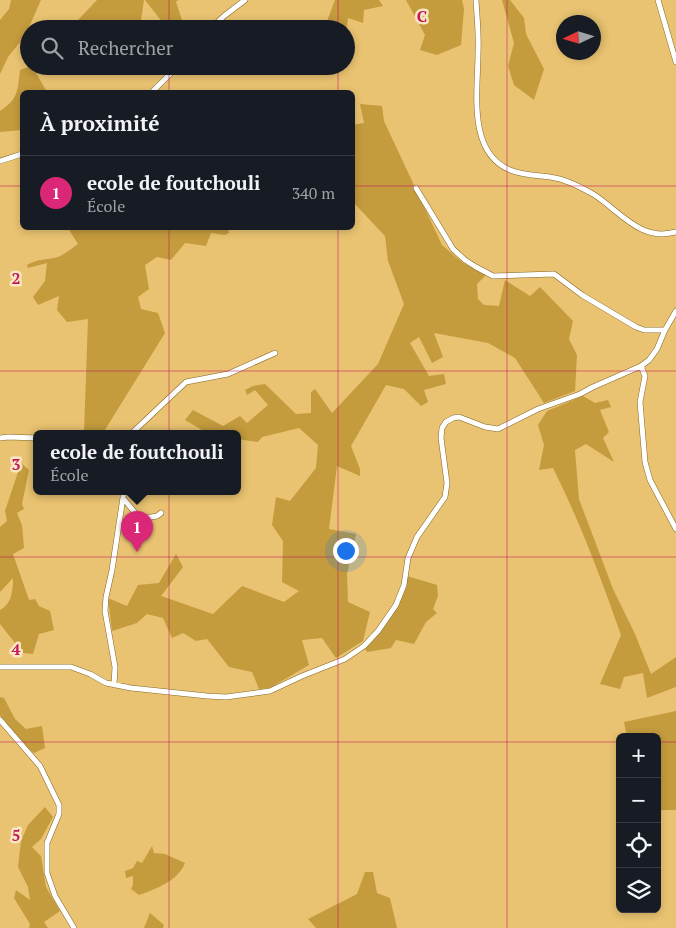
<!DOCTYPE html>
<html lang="fr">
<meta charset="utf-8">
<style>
:root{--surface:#171b24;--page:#242831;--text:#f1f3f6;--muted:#9ea1a6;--line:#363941;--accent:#db2777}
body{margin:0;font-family:"PT Serif",serif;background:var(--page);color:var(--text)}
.controls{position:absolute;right:15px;bottom:15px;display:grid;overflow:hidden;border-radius:8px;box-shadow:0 2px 8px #0003}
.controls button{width:45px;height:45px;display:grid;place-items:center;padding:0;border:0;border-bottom:1px solid var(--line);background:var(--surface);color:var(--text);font:25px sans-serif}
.compass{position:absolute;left:556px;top:15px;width:45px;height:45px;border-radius:50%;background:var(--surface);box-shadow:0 2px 8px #0003;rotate:266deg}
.you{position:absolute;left:345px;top:550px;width:18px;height:18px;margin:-12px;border:4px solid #fff;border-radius:50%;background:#1a73e8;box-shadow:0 0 0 8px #1a73e833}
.badge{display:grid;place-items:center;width:32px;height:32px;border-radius:50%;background:var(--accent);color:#fff;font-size:16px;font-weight:700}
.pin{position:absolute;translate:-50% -41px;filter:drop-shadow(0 1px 2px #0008)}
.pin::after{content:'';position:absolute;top:26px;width:18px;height:15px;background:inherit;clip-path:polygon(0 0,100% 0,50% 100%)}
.popup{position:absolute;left:33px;top:430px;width:208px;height:65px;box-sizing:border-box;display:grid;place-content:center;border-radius:8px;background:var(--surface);filter:drop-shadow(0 1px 4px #0005);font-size:16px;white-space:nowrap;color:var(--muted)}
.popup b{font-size:19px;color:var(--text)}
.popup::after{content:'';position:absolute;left:50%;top:100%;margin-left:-10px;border:10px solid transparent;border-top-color:var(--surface)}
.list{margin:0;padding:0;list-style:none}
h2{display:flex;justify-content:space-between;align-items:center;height:65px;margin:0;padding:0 20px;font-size:21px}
h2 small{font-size:16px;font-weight:400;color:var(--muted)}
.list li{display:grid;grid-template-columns:32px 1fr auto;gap:15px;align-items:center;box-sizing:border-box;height:75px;padding:0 20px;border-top:1px solid var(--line)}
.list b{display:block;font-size:19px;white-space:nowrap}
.list p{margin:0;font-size:16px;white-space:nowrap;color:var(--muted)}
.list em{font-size:16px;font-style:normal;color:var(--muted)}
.icon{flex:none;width:28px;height:28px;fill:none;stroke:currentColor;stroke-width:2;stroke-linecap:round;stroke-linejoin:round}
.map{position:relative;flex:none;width:676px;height:928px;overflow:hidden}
.search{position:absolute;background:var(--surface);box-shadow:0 2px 8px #0003;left:20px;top:20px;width:335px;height:55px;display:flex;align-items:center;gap:12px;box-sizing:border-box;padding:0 18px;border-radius:28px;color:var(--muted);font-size:19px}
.panel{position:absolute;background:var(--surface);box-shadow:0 2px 8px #0003;left:20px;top:90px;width:335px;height:140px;border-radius:8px}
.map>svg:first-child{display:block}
</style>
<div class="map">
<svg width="676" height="928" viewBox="0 0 676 928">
<rect width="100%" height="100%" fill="#e9c371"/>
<path fill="#c49b3d" d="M11 0H41L25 36 8 57 0 74V20L9 9Z
M97 0H144L141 20 146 29H128L123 24 122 29H111L107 26 105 29H66L78 20Z
M145 0H178L176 2 185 29 167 28Z
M335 0H379L383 6 364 10 363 23 348 18 346 35V29H324Z
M406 0H462L464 9 461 45 437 55 420 50 425 35Z
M502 0H510L524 18 526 34 544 69 534 100 514 85 508 66 514 43Z
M31 66H44L36 73 47 92H22V130L0 132V111C19 98 17 92 20 70Z
M360 104 382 106 384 121 442 245 463 263 486 275 477 284 478 299 484 305 499 306 505 280 530 296 540 287 573 321 569 339 577 355 575 391 544 403 515 358 488 343 434 333 443 357 432 363 419 337 410 343 429 376 444 374 446 384 424 390 428 402 421 406 404 389 386 385 351 446 360 469V476L337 466 329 529 356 534 347 574 348 602 370 612 363 641 336 658 322 638 302 640 309 665 270 688 259 689 252 672 229 667 207 639 196 641 183 633 172 638 163 618 147 614 137 623 112 631 108 598 127 606 138 585 159 583 176 554 183 567 161 596 213 614 242 586 284 602 299 591 282 582 283 541 272 525 276 497 290 501 316 468 318 445 299 428 262 437 258 442 237 439V433H207L185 420 193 410 223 426 240 416 247 423 268 405 255 390 247 395 245 390 253 386 265 384 296 414 311 413V392L315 389 332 413 378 364 404 304 388 261 385 236 353 202 352 125 364 123Z
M68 228H228L229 233 225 235 211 233 206 246 185 243 171 260 157 257 145 265 149 289 138 297 141 309 158 313 165 333 103 433H84L88 319 67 322 57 310 59 296 38 305 33 297 45 281 47 263 28 268 27 265C37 259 46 260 58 257 65 254 72 248 78 244Z
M583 396 595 403 608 400 611 407 600 410 609 432 603 438 614 462 586 444 575 450 579 499 613 589 635 634 651 674 676 657V687L647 698 643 673 624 677 620 689 600 684 621 635C601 578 580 522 553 468L539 470 544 445 538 425 547 411Z
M21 463 29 470 22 504 24 509 17 513 22 525 24 548 13 554 29 600 35 599 39 606 50 611 54 630 39 634 33 654 23 653 0 624V610C12 604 13 590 13 578L0 592V527L7 521 5 511Z
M407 576 437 585 438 596 433 609 437 613 426 622 414 644 396 640 391 648 367 652 365 649C385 627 404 605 407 576Z
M0 697 4 698 15 719 26 729 42 726 45 748 34 753 23 745 0 715Z
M676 711V810H657V737H627L624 722Z
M45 807 53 817 41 839 32 847 41 856 46 887 60 911 44 922 48 928H29L30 924 14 898 16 890 30 900 28 887 18 867 21 841 28 825Z
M152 846 154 853 165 854 185 863C178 881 156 889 139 895L131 889 133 885V876L126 878 125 871 133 868 137 861 142 863Z
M365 872H373L377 893 390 898 397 928H316L308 919 357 894Z
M150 913 164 925 163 928H144Z"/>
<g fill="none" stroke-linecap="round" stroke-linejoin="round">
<defs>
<path id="minor" d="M476 0C477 18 479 35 478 53 478 91 467 152 510 170 525 176 539 175 555 178 568 180 582 188 593 194 620 211 640 242 676 232
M658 0 676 62
M210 29 224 16 245 0
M152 92 178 66
M0 161 22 154
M416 188 453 249 465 260 476 267 493 276 554 274 582 295 636 327 644 330H665
M641 366 645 376 640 402 645 462 650 480 676 529
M132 433 186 382 228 374 275 353
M0 438 8 437 37 438
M123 498 140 519 157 516 161 513
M0 667H71L90 674 106 683 131 688 207 696 226 697 270 691 302 676 345 659 364 646 378 631 396 605 404 585 408 558 417 537 445 497 447 483 441 438 442 428 446 422 453 418 459 417 485 427 498 429 538 409 580 394 593 387 641 366 649 360 657 349 665 330 676 311
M114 685 115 667 105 611 106 597 112 570 124 491
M0 720 40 766 59 805V814L47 843V873L55 896 74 928"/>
</defs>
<use href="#minor" stroke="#816627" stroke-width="6"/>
<use href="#minor" stroke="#fff" stroke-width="5"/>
</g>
<path fill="none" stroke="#c2185b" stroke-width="1" stroke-opacity="0.55" d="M169 0V29M338 0V29M507 0V928M169 66V92M338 66V92M0 186H22M352 186H676M169 228V928M338 228V928M0 371H676M0 557H676M0 742H620M657 742H676"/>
<g font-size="16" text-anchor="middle" font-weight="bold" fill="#c2185b" stroke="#fae7c0" stroke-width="5" stroke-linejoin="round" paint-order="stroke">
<text x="422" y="22">C</text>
<text x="16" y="284">2</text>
<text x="16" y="470">3</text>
<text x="16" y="655">4</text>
<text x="16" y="841">5</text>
</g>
</svg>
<div class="controls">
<button>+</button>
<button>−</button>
<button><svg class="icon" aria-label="locate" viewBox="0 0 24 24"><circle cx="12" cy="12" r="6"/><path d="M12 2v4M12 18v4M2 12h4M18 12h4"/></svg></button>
<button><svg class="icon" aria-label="layers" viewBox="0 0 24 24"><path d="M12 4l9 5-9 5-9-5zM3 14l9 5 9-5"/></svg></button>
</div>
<svg class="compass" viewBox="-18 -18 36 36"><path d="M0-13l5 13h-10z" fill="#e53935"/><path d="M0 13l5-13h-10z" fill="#9ea1a6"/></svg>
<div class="you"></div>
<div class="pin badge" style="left:137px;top:552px">1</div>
<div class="popup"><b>ecole de foutchouli</b>École</div>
<div class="search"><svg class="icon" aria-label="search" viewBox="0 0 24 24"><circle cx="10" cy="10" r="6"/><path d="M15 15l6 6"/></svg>Rechercher</div>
<section class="panel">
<h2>À proximité<small></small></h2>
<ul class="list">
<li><span class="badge">1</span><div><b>ecole de foutchouli</b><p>École</p></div><em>340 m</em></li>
</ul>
</section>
</div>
